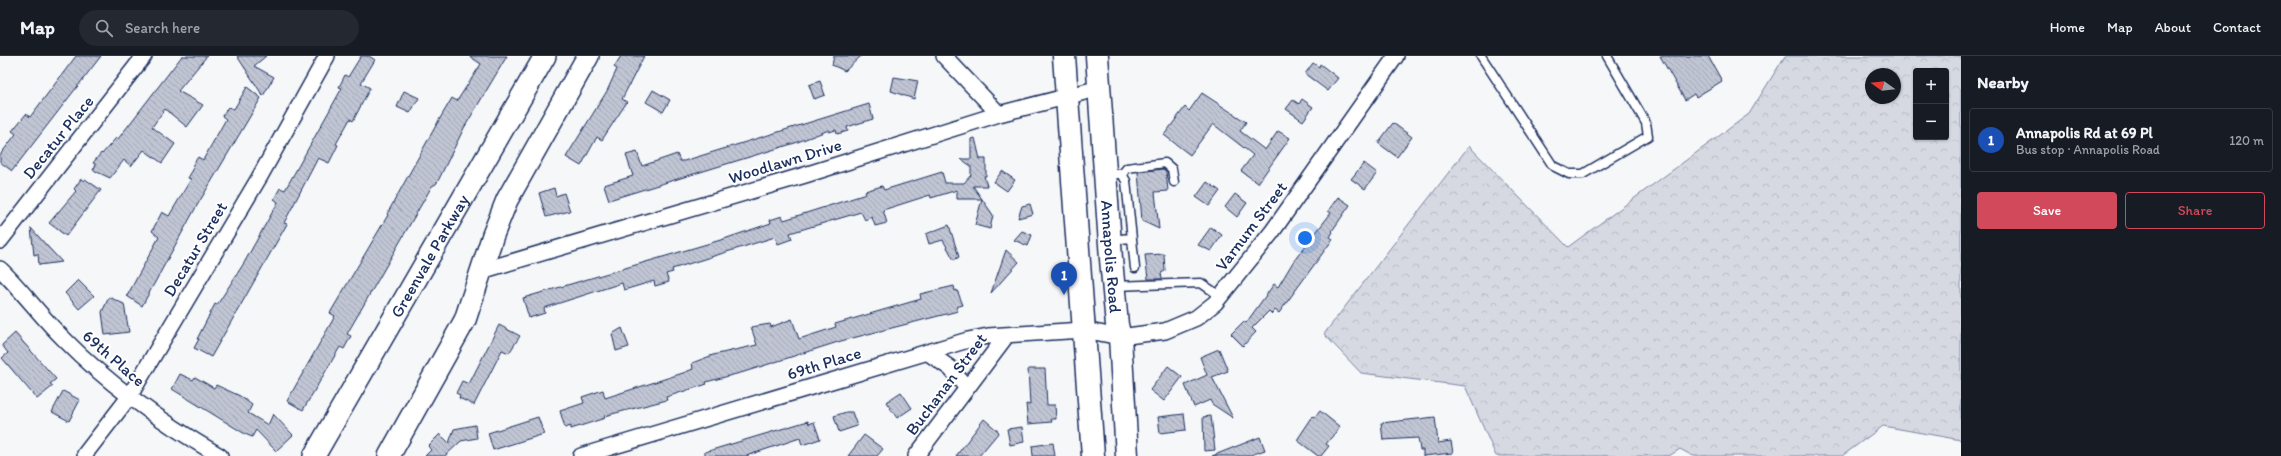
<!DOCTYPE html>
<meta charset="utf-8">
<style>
:root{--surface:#171b24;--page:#242831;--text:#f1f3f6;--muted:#9ea1a6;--line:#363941;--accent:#d1495b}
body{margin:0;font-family:Itim,sans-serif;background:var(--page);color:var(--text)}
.controls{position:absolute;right:12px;top:12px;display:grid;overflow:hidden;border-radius:4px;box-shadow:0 1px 3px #0004}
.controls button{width:36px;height:36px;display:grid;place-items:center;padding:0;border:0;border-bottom:1px solid var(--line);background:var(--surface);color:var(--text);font:20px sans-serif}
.compass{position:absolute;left:1865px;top:12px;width:36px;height:36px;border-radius:50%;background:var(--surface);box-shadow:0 1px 3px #0004;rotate:285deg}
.you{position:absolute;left:1305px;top:182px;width:14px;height:14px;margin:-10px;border:3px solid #fff;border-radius:50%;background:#1a73e8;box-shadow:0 0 0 6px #1a73e833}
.badge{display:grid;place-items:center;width:26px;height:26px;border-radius:50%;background:var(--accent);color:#fff;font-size:13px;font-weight:700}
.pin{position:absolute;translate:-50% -33px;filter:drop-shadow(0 1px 2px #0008)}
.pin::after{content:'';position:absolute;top:21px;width:14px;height:12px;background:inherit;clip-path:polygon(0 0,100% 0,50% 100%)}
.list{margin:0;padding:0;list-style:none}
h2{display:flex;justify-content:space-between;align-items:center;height:52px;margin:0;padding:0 16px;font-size:17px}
h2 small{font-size:13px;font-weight:400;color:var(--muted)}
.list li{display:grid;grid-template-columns:26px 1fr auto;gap:12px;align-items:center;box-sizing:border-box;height:64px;margin:0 8px 8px;padding:0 8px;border:1px solid var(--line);border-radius:4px}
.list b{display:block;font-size:15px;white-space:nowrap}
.list p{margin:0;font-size:13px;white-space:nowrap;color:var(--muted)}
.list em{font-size:13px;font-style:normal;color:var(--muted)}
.actions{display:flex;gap:8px;padding:12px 16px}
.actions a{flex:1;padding:9px 0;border:1px solid var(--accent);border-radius:4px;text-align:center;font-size:14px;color:var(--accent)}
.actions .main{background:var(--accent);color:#fff}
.icon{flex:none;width:22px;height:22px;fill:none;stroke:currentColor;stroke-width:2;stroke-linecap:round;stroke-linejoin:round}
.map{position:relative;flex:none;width:1961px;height:400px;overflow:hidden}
header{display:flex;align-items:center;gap:24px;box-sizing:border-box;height:56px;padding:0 20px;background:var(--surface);border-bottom:1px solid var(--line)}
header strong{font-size:19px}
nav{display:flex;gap:22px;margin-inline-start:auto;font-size:14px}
.search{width:280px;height:36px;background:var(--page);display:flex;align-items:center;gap:10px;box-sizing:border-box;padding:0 14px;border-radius:22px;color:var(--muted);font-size:15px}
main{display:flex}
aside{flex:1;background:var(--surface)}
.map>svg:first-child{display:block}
</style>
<header>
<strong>Map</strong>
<div class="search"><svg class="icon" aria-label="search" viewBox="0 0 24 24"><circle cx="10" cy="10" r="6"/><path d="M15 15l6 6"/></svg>Search here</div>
<nav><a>Home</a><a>Map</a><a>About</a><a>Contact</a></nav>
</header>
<main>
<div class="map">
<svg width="1961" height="400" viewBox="0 0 1961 400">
<defs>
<pattern id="forest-crowns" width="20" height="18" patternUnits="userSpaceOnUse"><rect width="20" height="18" fill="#d6d9e2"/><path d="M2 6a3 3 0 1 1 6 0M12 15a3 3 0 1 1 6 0" fill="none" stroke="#b7bbc4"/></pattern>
<pattern id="building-back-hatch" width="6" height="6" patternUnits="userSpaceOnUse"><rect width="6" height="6" fill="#c0c4d3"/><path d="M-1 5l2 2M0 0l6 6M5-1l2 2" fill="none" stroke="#a4a9b8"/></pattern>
</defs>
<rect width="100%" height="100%" fill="#f6f7f9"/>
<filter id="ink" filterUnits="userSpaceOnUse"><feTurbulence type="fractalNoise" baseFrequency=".025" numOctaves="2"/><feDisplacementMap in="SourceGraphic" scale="8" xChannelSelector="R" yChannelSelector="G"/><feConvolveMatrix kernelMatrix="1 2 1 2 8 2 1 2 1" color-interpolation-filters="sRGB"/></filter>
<g filter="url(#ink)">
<path fill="url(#forest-crowns)" stroke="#7884a0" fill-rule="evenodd" d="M1785 0H1961V384L1883 370 1842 400H1693L1680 393 1669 400H1496L1465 330 1361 317 1324 278 1469 90 1568 191 1749 58ZM1916 15H1946V81H1916ZM1871 18H1895V42H1871Z"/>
<path fill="url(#building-back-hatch)" stroke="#1b2f5e" d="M76 0H101L12 115 0 106V99L16 78 12 75 26 58 30 61Z
M182 0H207L178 35 203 49 187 71 165 53 152 71 175 88 162 107 144 94 131 110 124 104 110 122 93 114 96 109 93 107 101 97 102 98 116 82 118 83Z
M237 0H266L254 10 274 21 263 40Z
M361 0H369L375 4 361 27 370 32 353 65 350 63 336 88 338 89 329 107 318 102 284 167 287 168 211 301 194 292 199 283H197L215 248 217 249 244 207 278 146 274 143 280 132 285 134 299 109 342 32 339 31 345 19 348 21Z
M469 0H507L464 72 439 123 436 128 432 130 347 278 351 280 344 293 340 291 303 354 287 345 335 260 330 257 388 159 387 158 439 64 452 42 457 45 481 8Z
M621 0H644L622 43 627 46 602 84 597 81 581 110 566 101 607 35 617 13 614 11Z
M834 0H861L845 15 832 9Z
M1660 0H1708L1722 25 1696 41 1694 38 1685 44Z
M1313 7 1319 11 1320 8 1338 22 1328 35 1305 18Z
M894 21 918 25 914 43 891 35Z
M820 25 825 39 814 43 809 29Z
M247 31 261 42 195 153 142 250 127 240 159 181 152 175 162 156 169 160 191 123 188 122 194 112 192 110 198 101 203 104 226 63 222 60 228 51 234 53Z
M653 34 670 44 663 56 646 46Z
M404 35 419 42 410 57 397 51Z
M1202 37 1246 66 1240 75 1265 94 1278 75 1290 82 1258 127 1241 115 1253 99 1213 68 1190 99 1164 79 1185 51 1189 55Z
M1302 43 1313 51 1303 65 1286 53 1293 44 1299 48Z
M869 48 873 63 847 71 848 75 837 78 836 74 829 76V74L795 87 609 144 604 129 633 120 626 99 637 96 642 110 677 98 680 105H684Z
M1393 67 1412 81 1397 101 1378 87Z
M975 82 980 103H986V120H984L987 130H973L982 143H957V134L931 142 930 139 883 154 887 167 875 170 872 161 865 164 861 156 790 177 792 183 778 188 775 181 672 213 673 216 666 218 669 226 655 230 654 225 624 234 622 227 544 252 545 257 529 262 523 242 724 183 771 167 770 164 782 160 784 164 866 138 865 135 882 130 884 134 942 116 945 127H964L971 119V110L961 103H971V83Z
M1364 107 1377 117 1365 133 1351 123Z
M1163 113 1166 115 1168 135 1155 136 1159 173 1142 165 1138 116Z
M1002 115 1015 124 1007 135 994 126Z
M81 123 84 125 85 123 101 134 66 180 49 167 76 135 74 133Z
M1207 126 1220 135 1209 150 1196 141Z
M554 132 556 140 564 137 570 155 546 161 539 137Z
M1235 138 1247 147 1237 161 1225 151Z
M1338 141 1350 149 1332 175 1333 176 1330 181 1333 183 1279 257 1275 254 1272 258 1269 255 1252 272 1256 276 1243 290 1231 278 1244 265 1246 267 1274 228 1278 231 1293 206 1331 157 1328 155Z
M982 143 993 159 990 173 975 169Z
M1030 148 1033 158 1018 162 1022 150Z
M949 169 959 201 954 204 943 184 929 188 926 178Z
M1211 171 1222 179 1211 195 1198 189Z
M31 172 48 191 62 206 39 209 38 198 34 199Z
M1022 175 1032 179 1028 190 1014 184Z
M1006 194 1019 206 991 237Z
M1164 198 1165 215 1161 217 1162 223H1148L1145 199Z
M78 224 94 240 79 253 65 237Z
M954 230 955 235 957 234 963 249 956 251 958 255 841 285 744 316 706 326 707 328 701 330 666 341 667 344 604 360 605 362 571 373V370L565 372 560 355 584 347 582 341 603 334 605 342 683 317 693 313 692 307 713 299 757 289 751 271 770 268 771 271 792 263 799 283 836 271 835 268 921 243 920 238Z
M109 241 124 248 129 276 105 279 102 256Z
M499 269 520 280 509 297 502 294 474 349 459 342 460 339 456 337 462 325 469 328Z
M622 272 629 291 616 295 612 278Z
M15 277 56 323 50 328 53 330 37 343 2 302 8 297 2 289Z
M1219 293 1228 315 1212 321 1233 362 1212 348 1210 344 1194 351 1185 329 1207 319 1200 301Z
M1168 310 1182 321 1164 345 1150 334Z
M1028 313H1045L1047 349H1055L1056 363H1051L1052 366 1028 368 1026 348 1030 349Z
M180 318 193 324 195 321 214 332 216 329 240 340 252 349 248 357 268 369 273 358 293 379 276 395 256 374 252 381 245 378 172 333Z
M63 335 80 344 69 365 52 356Z
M901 336 912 352 897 362 886 346Z
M1320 355 1340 371 1326 388 1329 390 1321 400H1318L1297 384 1313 360 1315 361Z
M846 356H852L857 370 839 376 834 360Z
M1184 358 1186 374 1160 377 1158 361Z
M1211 360 1215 394 1204 395 1203 361Z
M538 361 544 378 493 394 488 377Z
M1435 361 1438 387 1451 385 1453 397 1423 400V394H1420L1418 382 1383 384 1381 367Z
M984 363 999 376 979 400H956Z
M808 365 809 368 814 366 820 383 802 389 800 382 746 400H705V396Z
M475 369 477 382 461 385 445 400H425L431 394 428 390 440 378 449 387 454 373Z
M1022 371 1024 386 1010 389 1007 373Z
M864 379 883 393 877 400H848Z
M1260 381 1265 394 1248 400H1212Z
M1053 387 1055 400H1033L1032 390Z"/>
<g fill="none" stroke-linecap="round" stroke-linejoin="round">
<defs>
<path id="lane" d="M1481 0 1553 110 1569 118H1583L1648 80 1646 67 1607 0
M1106 118H1122L1126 125 1135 212
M1122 118 1127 112 1165 107 1172 113 1174 126
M1110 184 1131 182
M1114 230 1201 227 1220 240"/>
<path id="street" d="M944 0 999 58
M0 185 144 0
M0 213C23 235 41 261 64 283 110 330 163 367 220 400
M481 215 805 119 999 58 1100 32
M927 296 950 312 967 332
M85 398 129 341 259 122 327 0
M581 400 968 284 988 280 1084 274 1120 281 1165 275 1196 262 1215 247 1272 176 1396 0
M916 400 1007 279"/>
<g id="secondary">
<path id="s1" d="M314 400 545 0"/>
<path d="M389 400 465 264 493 179 507 144 588 0"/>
</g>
<g id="primary">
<path d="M1064 0 1093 400"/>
<path id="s2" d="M1097 0 1111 203 1117 269 1120 281 1127 400"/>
</g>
</defs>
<use href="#lane" stroke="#1b2f5e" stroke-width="11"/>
<use href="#street" stroke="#1b2f5e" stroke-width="18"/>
<use href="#secondary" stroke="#1b2f5e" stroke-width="24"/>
<use href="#primary" stroke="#1b2f5e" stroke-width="25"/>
<use href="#lane" stroke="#fff" stroke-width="8"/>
<use href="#street" stroke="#fff" stroke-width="15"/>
<use href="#secondary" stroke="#fff" stroke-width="21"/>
<use href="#primary" stroke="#fff" stroke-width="22"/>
</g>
</g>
<g text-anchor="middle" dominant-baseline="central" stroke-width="4" stroke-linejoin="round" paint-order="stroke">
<g font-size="17" fill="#1b2f5e" stroke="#fff">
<text transform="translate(58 81) rotate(-51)">Decatur Place</text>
<text transform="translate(785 105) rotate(-17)">Woodlawn Drive</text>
<text transform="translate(1251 170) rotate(-53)">Varnum Street</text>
<text transform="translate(195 193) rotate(-59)">Decatur Street</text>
<text stroke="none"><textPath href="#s1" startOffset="231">Greenvale Parkway</textPath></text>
<text stroke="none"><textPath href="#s2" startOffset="201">Annapolis Road</textPath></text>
<text transform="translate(114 302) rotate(41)">69th Place</text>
<text transform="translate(824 307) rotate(-17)">69th Place</text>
<text transform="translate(946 328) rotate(-53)">Buchanan Street</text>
</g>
</g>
</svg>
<div class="controls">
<button>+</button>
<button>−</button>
</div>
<svg class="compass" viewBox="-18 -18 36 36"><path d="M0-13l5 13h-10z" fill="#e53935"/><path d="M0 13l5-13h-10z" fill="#9ea1a6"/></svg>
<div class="you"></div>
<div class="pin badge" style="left:1064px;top:239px;background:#1a4fb4">1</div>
</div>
<aside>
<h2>Nearby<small></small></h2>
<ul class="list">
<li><span class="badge" style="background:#1a4fb4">1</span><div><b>Annapolis Rd at 69 Pl</b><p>Bus stop · Annapolis Road</p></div><em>120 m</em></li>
</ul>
<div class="actions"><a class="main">Save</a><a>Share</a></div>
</aside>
</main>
